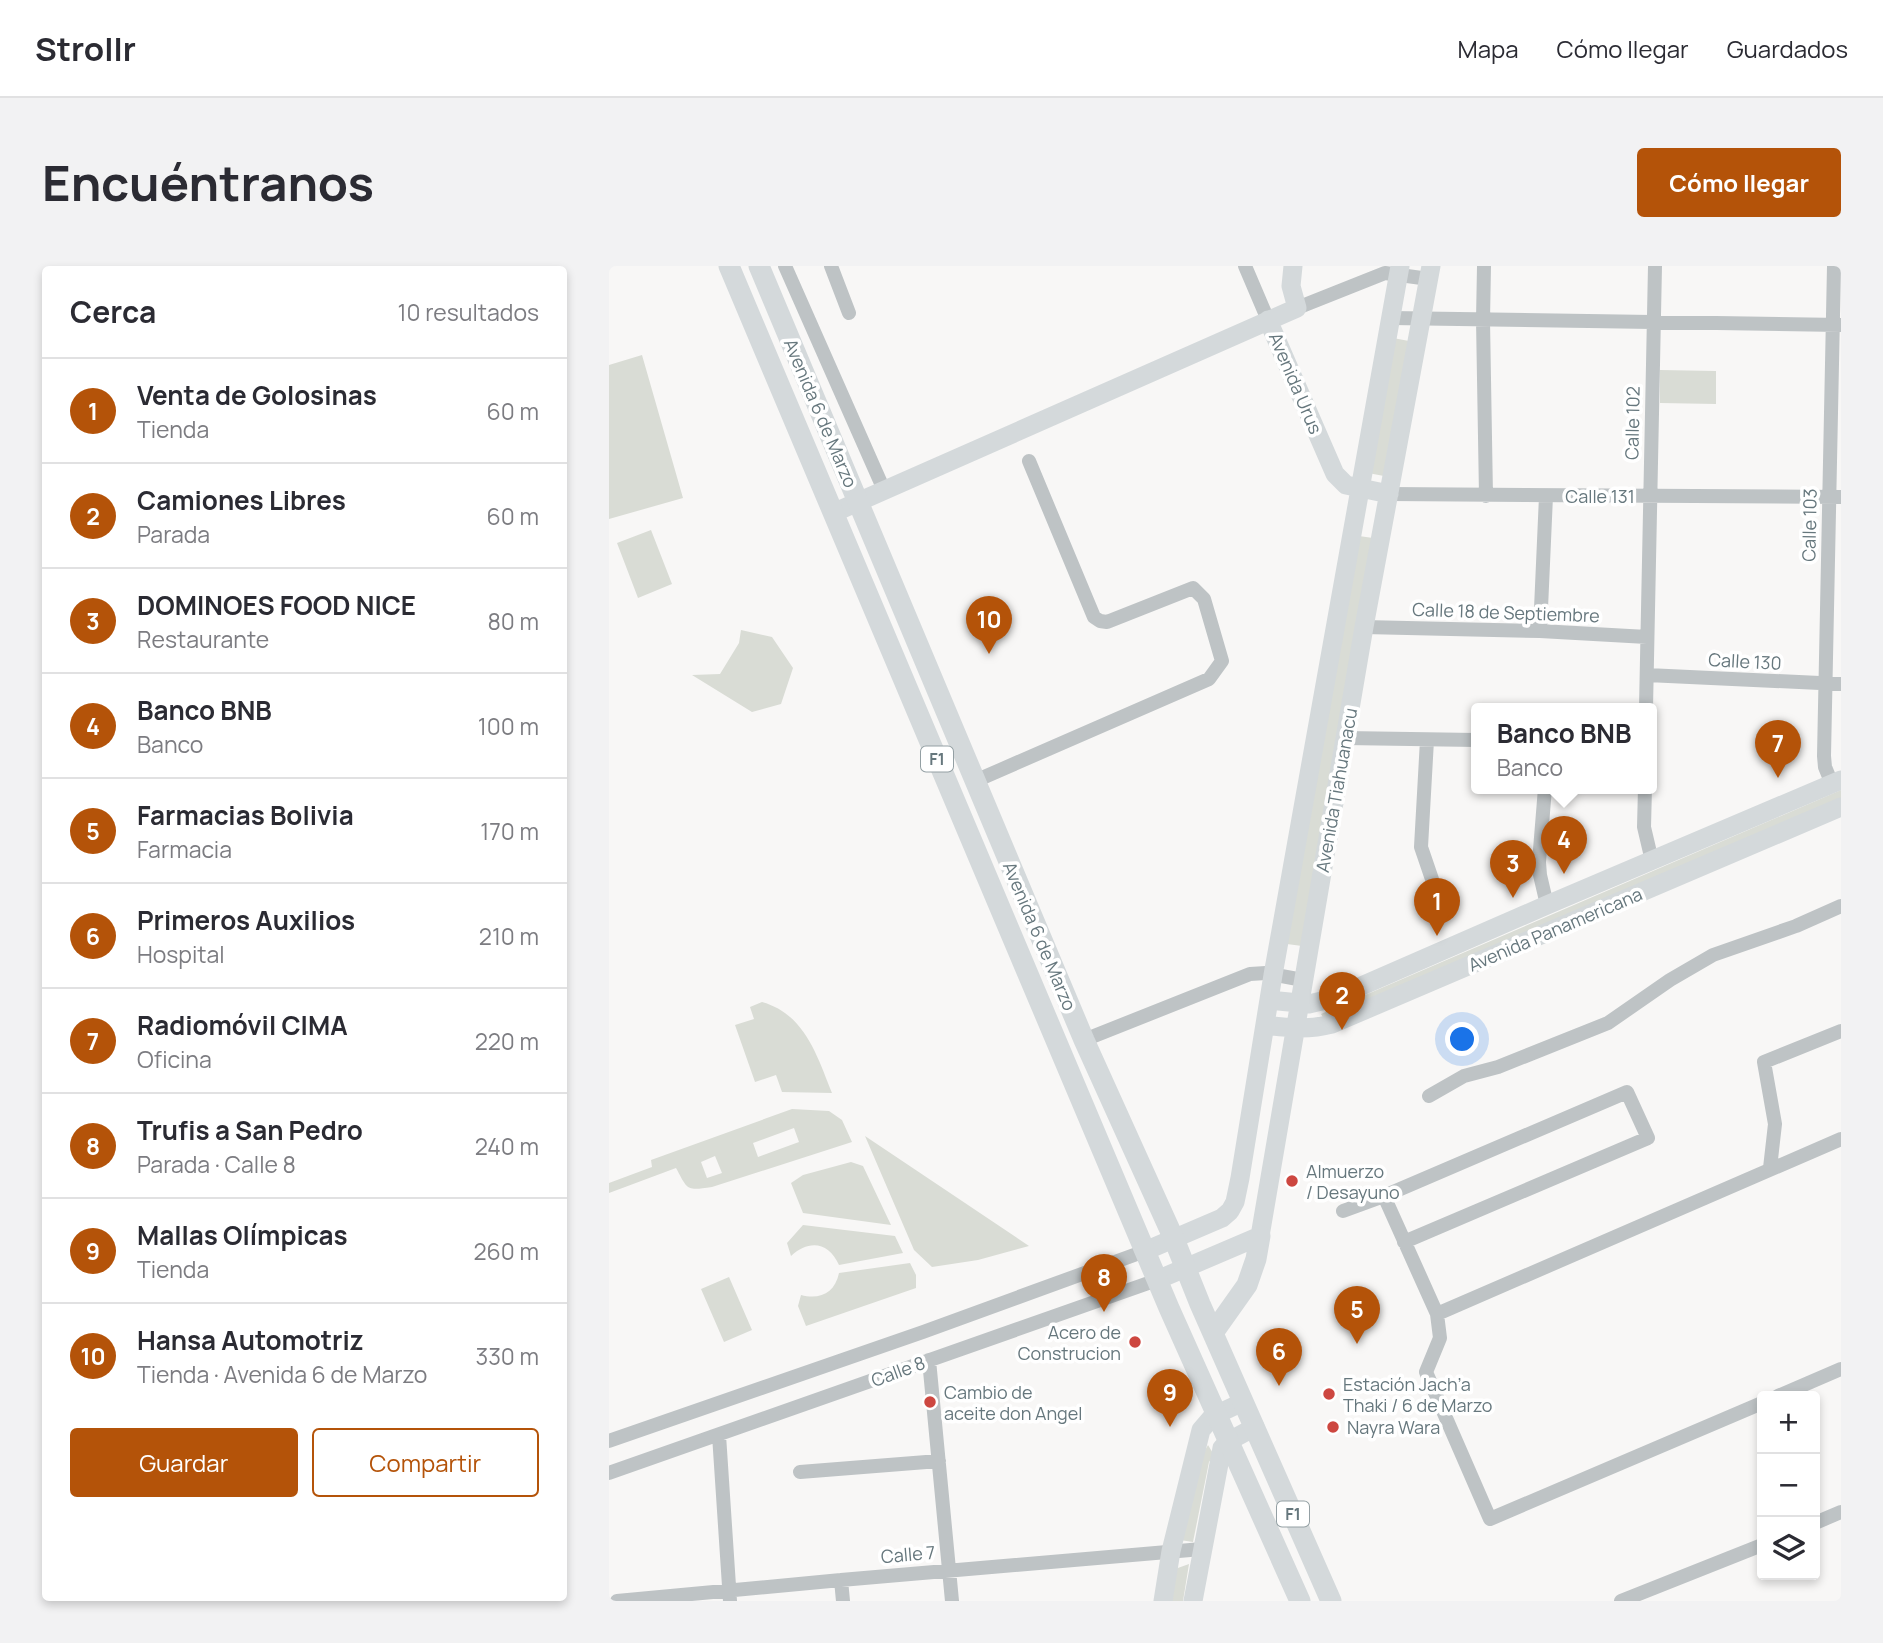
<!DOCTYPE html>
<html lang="es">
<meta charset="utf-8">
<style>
:root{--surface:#fff;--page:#f2f2f3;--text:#2b2b33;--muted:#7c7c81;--line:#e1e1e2;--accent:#b45309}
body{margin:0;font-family:Manrope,sans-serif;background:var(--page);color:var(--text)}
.controls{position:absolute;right:21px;bottom:21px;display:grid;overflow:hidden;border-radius:7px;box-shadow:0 4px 10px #0003}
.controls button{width:63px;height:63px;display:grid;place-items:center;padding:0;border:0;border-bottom:2px solid var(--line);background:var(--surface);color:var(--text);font:35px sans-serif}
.you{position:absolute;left:854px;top:774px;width:24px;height:24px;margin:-18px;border:5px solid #fff;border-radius:50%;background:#1a73e8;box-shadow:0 0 0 10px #1a73e833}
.badge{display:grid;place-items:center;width:46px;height:46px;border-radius:50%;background:var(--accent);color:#fff;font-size:23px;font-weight:700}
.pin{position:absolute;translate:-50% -58px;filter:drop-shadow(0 2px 4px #0008)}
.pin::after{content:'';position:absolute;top:37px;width:24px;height:21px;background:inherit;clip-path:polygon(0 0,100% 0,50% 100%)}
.popup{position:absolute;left:862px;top:437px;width:186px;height:91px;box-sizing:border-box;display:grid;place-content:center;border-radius:7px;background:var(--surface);filter:drop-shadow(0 2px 5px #0005);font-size:23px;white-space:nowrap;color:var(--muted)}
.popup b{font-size:26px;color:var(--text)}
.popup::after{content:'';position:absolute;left:50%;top:100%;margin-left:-14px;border:14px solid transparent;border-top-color:var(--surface)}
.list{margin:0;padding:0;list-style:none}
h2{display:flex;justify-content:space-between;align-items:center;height:91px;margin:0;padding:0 28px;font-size:30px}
h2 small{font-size:23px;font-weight:400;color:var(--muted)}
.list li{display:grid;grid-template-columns:46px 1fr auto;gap:21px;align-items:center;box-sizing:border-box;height:105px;padding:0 28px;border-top:2px solid var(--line)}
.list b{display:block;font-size:26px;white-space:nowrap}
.list p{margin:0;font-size:23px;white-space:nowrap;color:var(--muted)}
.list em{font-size:23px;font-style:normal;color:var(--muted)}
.actions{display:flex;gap:14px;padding:21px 28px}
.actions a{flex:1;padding:16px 0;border:2px solid var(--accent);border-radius:7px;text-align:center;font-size:24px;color:var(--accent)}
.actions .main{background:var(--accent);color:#fff}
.icon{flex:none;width:38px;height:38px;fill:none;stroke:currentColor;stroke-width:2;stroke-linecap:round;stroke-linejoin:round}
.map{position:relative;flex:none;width:1232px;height:1335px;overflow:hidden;border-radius:7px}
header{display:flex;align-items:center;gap:42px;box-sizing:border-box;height:98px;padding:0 35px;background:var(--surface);border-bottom:2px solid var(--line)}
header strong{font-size:33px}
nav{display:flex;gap:38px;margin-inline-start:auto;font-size:24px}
.intro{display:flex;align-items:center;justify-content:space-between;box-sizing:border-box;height:168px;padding:0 42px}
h1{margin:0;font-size:49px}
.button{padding:18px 32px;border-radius:7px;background:var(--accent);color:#fff;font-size:24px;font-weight:700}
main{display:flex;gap:42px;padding:0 42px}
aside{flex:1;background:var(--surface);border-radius:7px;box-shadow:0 4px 10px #0003}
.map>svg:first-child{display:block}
</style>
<header>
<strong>Strollr</strong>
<nav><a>Mapa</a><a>Cómo llegar</a><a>Guardados</a></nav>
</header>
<div class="intro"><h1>Encuéntranos</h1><a class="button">Cómo llegar</a></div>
<main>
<aside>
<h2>Cerca<small>10 resultados</small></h2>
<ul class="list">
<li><span class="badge">1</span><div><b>Venta de Golosinas</b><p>Tienda</p></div><em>60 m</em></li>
<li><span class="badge">2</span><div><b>Camiones Libres</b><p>Parada</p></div><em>60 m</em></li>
<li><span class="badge">3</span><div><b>DOMINOES FOOD NICE</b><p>Restaurante</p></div><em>80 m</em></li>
<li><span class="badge">4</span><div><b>Banco BNB</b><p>Banco</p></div><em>100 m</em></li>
<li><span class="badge">5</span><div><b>Farmacias Bolivia</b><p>Farmacia</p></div><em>170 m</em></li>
<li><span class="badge">6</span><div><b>Primeros Auxilios</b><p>Hospital</p></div><em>210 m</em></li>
<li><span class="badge">7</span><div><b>Radiomóvil CIMA</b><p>Oficina</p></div><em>220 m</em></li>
<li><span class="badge">8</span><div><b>Trufis a San Pedro</b><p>Parada · Calle 8</p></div><em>240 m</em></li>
<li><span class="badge">9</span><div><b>Mallas Olímpicas</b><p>Tienda</p></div><em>260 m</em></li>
<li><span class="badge">10</span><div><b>Hansa Automotriz</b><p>Tienda · Avenida 6 de Marzo</p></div><em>330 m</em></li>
</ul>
<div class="actions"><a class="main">Guardar</a><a>Compartir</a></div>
</aside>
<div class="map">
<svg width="1232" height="1335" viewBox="0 0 1232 1335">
<rect width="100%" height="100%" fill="#f8f7f6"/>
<path fill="#d9dcd5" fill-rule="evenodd" d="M784 72 800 75 775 210 759 207Z
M33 89 74 232 0 253V99Z
M1051 104 1107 105V138L1051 137Z
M42 264 63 318 29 332 8 277Z
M750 270 764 272 693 680 678 678Z
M132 364 163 371 184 402 172 438 143 446 83 409 111 408 130 377Z
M1232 524V533L716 755 712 748Z
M153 736C196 748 208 790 223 827L173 826 167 809 146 816 126 759 145 753 141 741Z
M183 843 220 845 233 854 243 876 103 921C77 925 79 924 67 902L0 927V917L43 901 42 894ZM185 862 190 876 149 891 144 877ZM106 890 113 907 98 912 92 896Z
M256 870 420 980 369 994 323 1001 305 984Z
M242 896 254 900 282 959 194 947 182 917 194 909Z
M194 959 286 970 294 987 230 999C220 976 200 973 182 990L178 977Z
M301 997 307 1009V1022L197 1060 189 1040 192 1029C211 1034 226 1027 230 1007Z
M120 1011 143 1064 115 1076 92 1023Z
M599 1179 605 1189 600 1196 584 1276 571 1274 594 1188Z
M580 1298 574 1335H561L566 1303Z"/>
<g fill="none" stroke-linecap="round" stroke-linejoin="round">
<path stroke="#bec3c5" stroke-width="14" d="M176 0 275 224
M222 0 240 47
M636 0 659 54
M875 0 874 54 877 230
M688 42 776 7 820 13
M782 52 1232 59
M780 228 1232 231
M755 361 931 365 1038 371
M931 365 937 230
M1038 409 1232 418
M1037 442 1046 0
M736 472 867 474
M818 474 812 581 826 622
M366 515 600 413 613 395 595 333 584 322 498 356 491 355 485 351 420 195
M1223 518 1216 501 1215 490 1225 0
M936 522 930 596 931 609 938 639
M1036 522 1035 561 1043 595
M475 774 641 708 657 707 694 714
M820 830 855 810 889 801 999 757 1061 714 1104 689 1187 660 1232 640
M1161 902 1166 858 1155 796 1232 765
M775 930 828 1048 831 1072 817 1106 881 1253 1153 1137
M734 945 775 930 1018 826 1039 872 795 976
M828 1048 1232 873
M320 1094 343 1335
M1169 1130 1232 1103
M110 1169 121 1335
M0 1175 314 1066 536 985
M191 1206 330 1195
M0 1207 548 1014
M1206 1257 1232 1246
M232 1314 234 1335
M8 1335 232 1314 593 1283
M1012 1335 1153 1279"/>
<path stroke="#d4d9db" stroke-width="19" d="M659 54 726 208 737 219 780 228
M224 247 688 42 682 20 684 0
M660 734 700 738 725 732 938 639 1232 514
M656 759C680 762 700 764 723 758L1232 541
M536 985 613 952 621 945 626 936 631 912 664 709 791 0
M548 1014 651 970 755 361 822 0
M554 1335 562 1285 592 1164 604 1150 634 1136
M584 1335 613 1182 620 1175 646 1161"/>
<path stroke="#d4d9db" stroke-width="21" d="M120 0 560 1042 691 1335
M150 0 475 774 565 973 591 1038 722 1335
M604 1067 638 1019 647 993 651 970"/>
</g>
<g fill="#cd4740" stroke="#fff" stroke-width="2.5">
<circle cx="683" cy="915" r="7"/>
<circle cx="526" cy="1076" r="7"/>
<circle cx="720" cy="1128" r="7"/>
<circle cx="321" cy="1136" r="7"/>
<circle cx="724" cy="1161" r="7"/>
</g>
<g text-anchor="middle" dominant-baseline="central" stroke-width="7" stroke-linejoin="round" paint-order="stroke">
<g fill="#fff" stroke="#94a0a4" stroke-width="2">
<rect x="312" y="480.5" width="32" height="25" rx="5"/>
<rect x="668" y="1235.5" width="32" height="25" rx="5"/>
</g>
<g font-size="16" font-weight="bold" fill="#66777d">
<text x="328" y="493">F1</text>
<text x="684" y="1248">F1</text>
</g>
<g font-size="18" fill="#66777d" stroke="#fff">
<text transform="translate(687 117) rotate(67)">Avenida Urus</text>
<text transform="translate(212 147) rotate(67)">Avenida 6 de Marzo</text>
<text transform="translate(1023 157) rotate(-89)">Calle 102</text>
<text x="991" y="230">Calle 131</text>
<text transform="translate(1200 259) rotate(-89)">Calle 103</text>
<text transform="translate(897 346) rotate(2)">Calle 18 de Septiembre</text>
<text transform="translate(1136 395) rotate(3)">Calle 130</text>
<text transform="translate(727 524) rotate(-80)">Avenida Tiahuanacu</text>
<text transform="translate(946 663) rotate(-23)">Avenida Panamericana</text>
<text transform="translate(431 670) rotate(67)">Avenida 6 de Marzo</text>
<text transform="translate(289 1105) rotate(-20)">Calle 8</text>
<text transform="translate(299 1288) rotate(-5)">Calle 7</text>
</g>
<g font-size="18" fill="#66777d" stroke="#fff" text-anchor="start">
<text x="697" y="905">Almuerzo<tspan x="697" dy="21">/ Desayuno</tspan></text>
<text x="512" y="1066" text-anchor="end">Acero de<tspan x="512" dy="21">Construcion</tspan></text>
<text x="734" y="1118">Estación Jach’a<tspan x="734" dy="21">Thaki / 6 de Marzo</tspan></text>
<text x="335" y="1126">Cambio de<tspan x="335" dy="21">aceite don Angel</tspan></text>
<text x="738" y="1161">Nayra Wara</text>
</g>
</g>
</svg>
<div class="controls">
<button>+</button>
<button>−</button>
<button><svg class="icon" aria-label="layers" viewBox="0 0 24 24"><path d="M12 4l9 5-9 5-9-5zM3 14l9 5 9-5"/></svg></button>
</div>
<div class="you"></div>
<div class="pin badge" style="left:828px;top:670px">1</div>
<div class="pin badge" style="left:733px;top:764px">2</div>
<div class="pin badge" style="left:904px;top:632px">3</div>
<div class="pin badge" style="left:955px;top:608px">4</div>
<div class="popup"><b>Banco BNB</b>Banco</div>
<div class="pin badge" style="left:748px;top:1078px">5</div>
<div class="pin badge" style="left:670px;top:1120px">6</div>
<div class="pin badge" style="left:1169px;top:512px">7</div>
<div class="pin badge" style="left:495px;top:1046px">8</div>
<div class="pin badge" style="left:561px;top:1161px">9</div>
<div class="pin badge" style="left:380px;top:388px">10</div>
</div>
</main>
